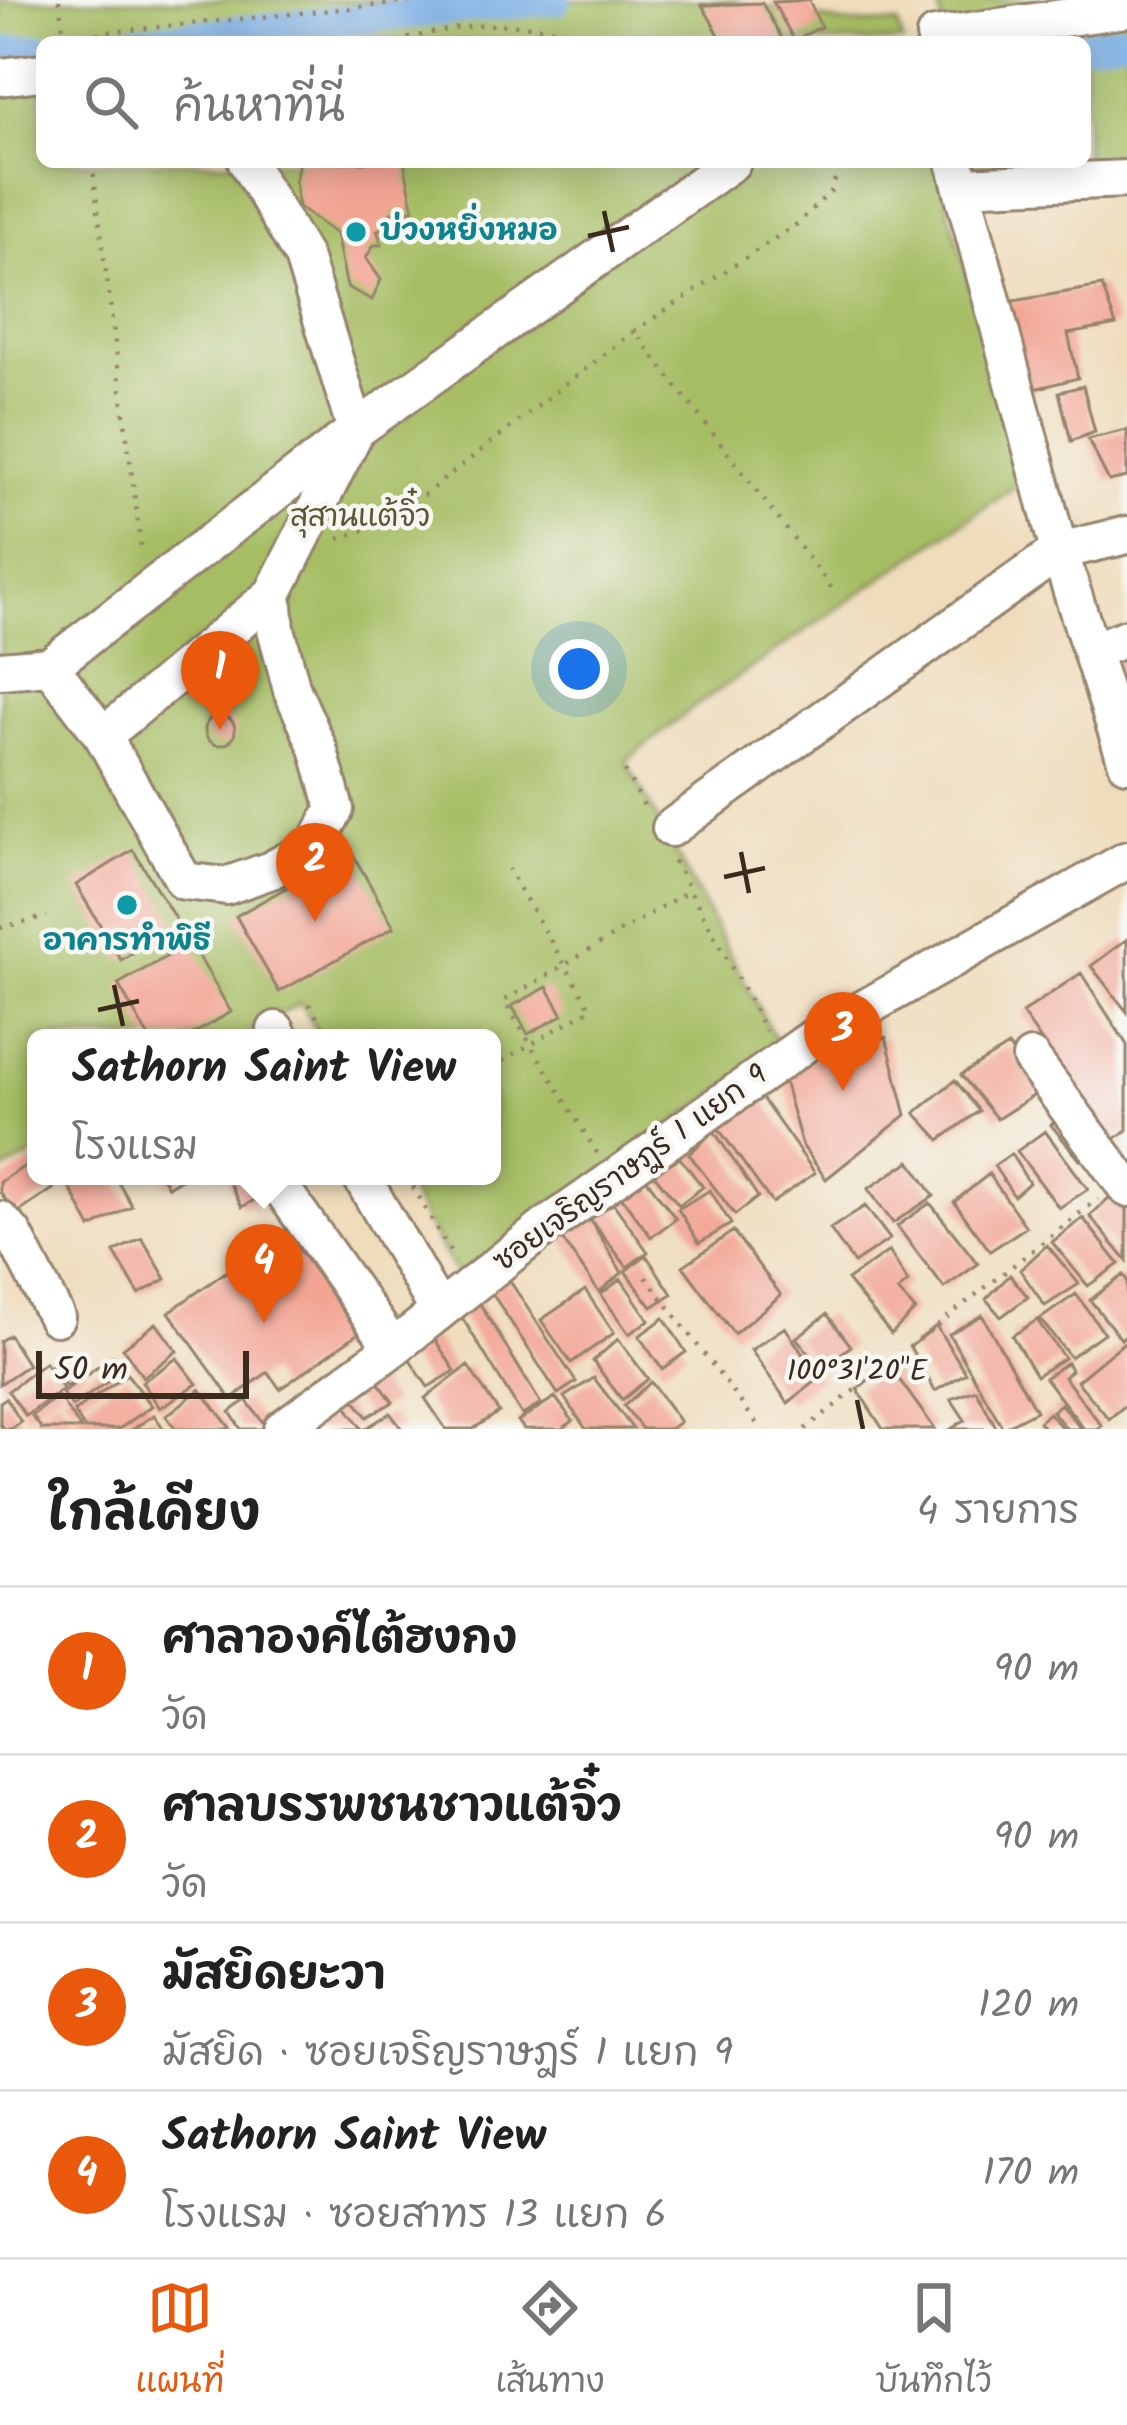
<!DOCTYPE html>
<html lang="th">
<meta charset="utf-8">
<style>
:root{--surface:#fff;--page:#f6f6f6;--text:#222;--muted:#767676;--line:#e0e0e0;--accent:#ea580c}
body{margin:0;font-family:Kalam,"Playpen Sans Thai",sans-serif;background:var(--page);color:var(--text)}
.scale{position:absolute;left:36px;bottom:30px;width:213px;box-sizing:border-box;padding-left:12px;border:6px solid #3b2a1e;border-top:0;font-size:33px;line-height:42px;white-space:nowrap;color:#3b2a1e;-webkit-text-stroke:9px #f6f6f2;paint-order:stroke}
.you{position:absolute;left:579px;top:669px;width:42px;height:42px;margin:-30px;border:9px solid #fff;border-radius:50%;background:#1a73e8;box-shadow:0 0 0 18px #1a73e833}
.badge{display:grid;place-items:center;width:78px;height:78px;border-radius:50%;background:var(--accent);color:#fff;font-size:39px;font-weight:700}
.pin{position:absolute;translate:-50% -99px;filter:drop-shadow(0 3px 6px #0008)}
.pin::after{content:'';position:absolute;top:63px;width:42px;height:36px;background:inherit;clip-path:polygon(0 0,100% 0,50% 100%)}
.popup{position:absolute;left:27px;top:1029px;width:474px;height:156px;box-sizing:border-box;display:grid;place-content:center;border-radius:18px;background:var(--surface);filter:drop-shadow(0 3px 9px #0005);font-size:39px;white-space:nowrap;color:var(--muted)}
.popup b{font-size:45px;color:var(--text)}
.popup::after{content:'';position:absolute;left:50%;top:100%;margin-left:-24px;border:24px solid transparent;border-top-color:var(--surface)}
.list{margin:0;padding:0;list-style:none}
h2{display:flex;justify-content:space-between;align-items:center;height:156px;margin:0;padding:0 48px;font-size:51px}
h2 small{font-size:39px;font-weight:400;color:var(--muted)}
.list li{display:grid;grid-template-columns:78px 1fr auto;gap:36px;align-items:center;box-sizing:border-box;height:168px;padding:0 48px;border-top:3px solid var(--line)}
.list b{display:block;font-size:45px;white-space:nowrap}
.list p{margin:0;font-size:39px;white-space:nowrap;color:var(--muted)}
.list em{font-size:39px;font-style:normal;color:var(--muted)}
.icon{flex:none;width:66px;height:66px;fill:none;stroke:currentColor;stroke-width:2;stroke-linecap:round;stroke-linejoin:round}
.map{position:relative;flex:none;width:1127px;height:1429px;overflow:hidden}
.search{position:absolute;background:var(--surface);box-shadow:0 6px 30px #0003;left:36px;right:36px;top:36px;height:132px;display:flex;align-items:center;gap:30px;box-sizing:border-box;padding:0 42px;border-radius:18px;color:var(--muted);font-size:45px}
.sheet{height:828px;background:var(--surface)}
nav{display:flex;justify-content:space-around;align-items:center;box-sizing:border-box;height:168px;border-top:3px solid var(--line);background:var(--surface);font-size:33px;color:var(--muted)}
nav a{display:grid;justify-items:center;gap:6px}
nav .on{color:var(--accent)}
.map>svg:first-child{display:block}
</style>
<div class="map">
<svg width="1127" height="1429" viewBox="0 0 1127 1429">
<rect width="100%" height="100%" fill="#f6f6f2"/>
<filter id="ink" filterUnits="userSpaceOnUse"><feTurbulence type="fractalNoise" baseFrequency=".00833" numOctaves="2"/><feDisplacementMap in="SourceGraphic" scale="24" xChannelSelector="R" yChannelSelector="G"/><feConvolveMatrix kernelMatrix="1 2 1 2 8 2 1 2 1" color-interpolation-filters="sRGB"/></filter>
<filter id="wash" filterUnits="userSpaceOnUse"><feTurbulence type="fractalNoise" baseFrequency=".004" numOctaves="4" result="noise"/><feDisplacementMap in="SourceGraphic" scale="48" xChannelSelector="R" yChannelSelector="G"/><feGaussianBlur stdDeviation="2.7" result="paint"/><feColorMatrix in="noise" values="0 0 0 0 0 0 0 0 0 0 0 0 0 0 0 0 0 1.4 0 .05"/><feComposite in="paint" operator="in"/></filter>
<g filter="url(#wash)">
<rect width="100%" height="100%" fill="#efdcbb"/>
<path fill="#a6bd63" stroke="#707440" stroke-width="3" d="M0 0H731L843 23 898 24 903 42H42V162H936L1023 481 690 710 626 761 780 1048 458 1277 400 1176H492V1038H321L300 1003 239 1038H36V1153L0 1173Z
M938 0H1127V167L970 174 968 162H1085V42H946Z"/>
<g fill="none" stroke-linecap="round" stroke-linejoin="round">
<path stroke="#76abe3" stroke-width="30" d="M120 42 556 0
M1085 43 1127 37
M0 52 42 49"/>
</g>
<g id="blocks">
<path fill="#f3a594" d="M809 0 821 27 794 40 773 2Z
M762 3 784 42H723L702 5Z
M299 162H404L414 210 391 212 396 226 377 230 382 245H374L366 258 381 280 372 300 347 287 336 234 298 207 295 181Z
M1102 286 1116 325 1068 334 1078 378 1027 391 1008 302Z
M1083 386 1095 432 1071 441 1059 392Z
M1127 430V477L1109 481 1088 439Z
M1127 652V682L1118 684 1109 660Z
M205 730a15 15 0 1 1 30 0a15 15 0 1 1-30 0Z
M133 850 179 925 121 960 76 885Z
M351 851 394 927 279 992 236 916Z
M1127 939V1012L1091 966Z
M191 943 231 1012 186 1038H149L118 984Z
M1081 973 1127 1045V1130L1112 1141 1022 1013Z
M547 987 563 1015 528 1034 512 1006Z
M886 1037 906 1115 826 1179 802 1145 780 1067Z
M1008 1046 1041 1091 997 1119 961 1075Z
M955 1080 979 1111 940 1140 915 1113Z
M756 1090 815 1173 772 1203 713 1121Z
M1062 1116 1090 1151 1080 1160 1051 1125Z
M714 1131 758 1197 735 1215 689 1154Z
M1045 1131 1088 1189 1059 1208 1017 1151Z
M1011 1154 1029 1183 1014 1196 994 1166Z
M680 1158 703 1187 679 1205 653 1173Z
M36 1159V1176H45L53 1189 16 1214 0 1192V1182Z
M910 1161 934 1196 893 1223 868 1189Z
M641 1172 676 1219 651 1237 617 1191Z
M989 1174 1026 1227 990 1251 954 1202Z
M89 1176H115L132 1206 91 1228 69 1186Z
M162 1176H186L168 1187Z
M226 1176H251L262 1196 242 1207Z
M710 1190 731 1224 699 1243 678 1209Z
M1117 1190 1127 1203V1261L1090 1216Z
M613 1203 648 1252 627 1267 590 1219Z
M930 1203 978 1264 944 1288 897 1226Z
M865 1206 890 1239 854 1263 830 1229Z
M1083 1218 1119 1264 1088 1286 1052 1242Z
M590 1219 622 1273 599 1292 562 1239Z
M285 1230 359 1333 280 1389 268 1372 231 1399 169 1312Z
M733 1231 781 1295 734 1334 683 1266Z
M142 1238 166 1279 139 1294 114 1252Z
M1047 1245 1079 1284 1045 1306 1020 1270Z
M889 1251 908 1282 898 1291 915 1310 891 1334 847 1280Z
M646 1255 672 1294 652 1307 625 1271Z
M506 1275 576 1382 558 1394 488 1287Z
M1010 1275 1028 1297 1001 1317 986 1299Z
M1123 1275 1127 1280V1334L1121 1339 1090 1300Z
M621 1279 649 1320 629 1334 601 1294Z
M585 1290 614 1333 571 1363 541 1320Z
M474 1294 541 1404 522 1415 455 1306Z
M1076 1294 1104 1333 1070 1357 1040 1319Z
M827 1314 851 1346 822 1369 796 1338Z
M982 1315 1036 1411 1003 1428 949 1334Z
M664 1318 686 1352 662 1369 639 1336Z
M1037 1320 1064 1358 1036 1376 1012 1336Z
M156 1323 177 1351 143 1377 123 1348Z
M936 1326 966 1373 935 1391 910 1347Z
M785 1327 819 1379 788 1403 751 1350Z
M9 1335 28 1365 0 1384V1341Z
M434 1338 455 1371 428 1387 407 1356Z
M618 1339 648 1379 622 1400 593 1361Z
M1127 1340V1404L1109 1419 1077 1381Z
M71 1353 86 1372 66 1387 51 1365Z
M113 1356 124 1370 72 1407 62 1393Z
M177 1358 197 1384 160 1408 142 1382Z
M1067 1362 1071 1370 1064 1377 1102 1426 1098 1429H1084L1045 1378Z
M45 1363 63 1389 26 1416 8 1391Z
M888 1364 935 1429H883L857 1389Z
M366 1366 393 1402 367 1417 342 1383Z
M468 1366 499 1412 473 1429H446L425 1398Z
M127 1374 152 1406 119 1429H85L74 1412Z
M594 1378 633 1429H586L564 1397Z
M651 1382 680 1422 670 1429H642L624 1406Z
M200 1389 231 1429H176L166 1416Z
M334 1389 362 1429H302Z
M976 1390 997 1429H951L965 1420 951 1399Z
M58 1396 81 1429H42L32 1416Z
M555 1397 573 1421 562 1429H524L518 1421Z
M6 1398 21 1422 11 1429H3L0 1424V1402Z
M246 1400 268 1429H241L230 1412Z
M1061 1404 1081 1429H1067L1052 1411Z
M390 1413 402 1429H365Z
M1049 1413 1063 1429H1045L1039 1422Z
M154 1415 164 1429H133Z"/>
</g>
</g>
<g filter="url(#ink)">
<use href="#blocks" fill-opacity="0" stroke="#95836c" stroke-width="3"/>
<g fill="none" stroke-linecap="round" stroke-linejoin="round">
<defs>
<path id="minor" d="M935 36 1127 9
M0 77 42 72
M955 162 1059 551 1127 763
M962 186 1127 179
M1091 651 1127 638
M50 666 103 736 184 881 226 886 271 870 315 846 335 809 318 748 292 690 276 629 273 594 356 430 303 257 247 162
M0 670 50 666 356 430 732 162
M103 736 273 594
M671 828 1059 551 1127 535
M276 1030 280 1038
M1031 1058 1127 1188
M273 1176 393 1348
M361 1176 439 1311
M0 1220 13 1233 56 1317
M282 1429 393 1348 544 1228 816 1036 1127 860"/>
</defs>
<use href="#minor" stroke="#95836c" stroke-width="42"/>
<path stroke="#95836c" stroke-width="4.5" stroke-dasharray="3 9" stroke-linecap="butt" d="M59 0 64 36
M49 38 431 0
M396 42C465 22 532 16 600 42
M92 162 142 555
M634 331 797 224 832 190 837 172
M339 539 392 520 634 331 834 591
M625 771 646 809
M674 861 766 1031
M0 928 47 916
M309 1004 329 1038
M492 1067 591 1009 508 869
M597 1153 504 1001 690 890
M407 1176 453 1257
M646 1277 761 1429
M805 1429 1098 1199"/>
<use href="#minor" stroke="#fff" stroke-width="36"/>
</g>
</g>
<path fill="none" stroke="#3b2a1e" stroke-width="4.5" d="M604 211 613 252M588 236 629 227M741 852 749 893M724 877 765 868M114 985 123 1026M98 1010 139 1001M857 1400 863 1429"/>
<g fill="#0f9aa8" stroke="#f6f6f2" stroke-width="4.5">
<circle cx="356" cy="232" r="12"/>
<circle cx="127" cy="905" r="12"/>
</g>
<g text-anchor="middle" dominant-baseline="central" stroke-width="9" stroke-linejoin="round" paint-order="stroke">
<g font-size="30" font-weight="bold" fill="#0d838f" stroke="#f6f6f2" text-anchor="start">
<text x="380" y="232">บ่วงหยิ่งหมอ</text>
<text x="127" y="942" text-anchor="middle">อาคารทำพิธี</text>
</g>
<g font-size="30" fill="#5b5633" stroke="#f6f6f2">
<text x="360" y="518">สุสานแต้จิ๋ว</text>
</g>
<g font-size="30" fill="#3b2a1e" stroke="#f6f6f2">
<text transform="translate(631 1169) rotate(-36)">ซอยเจริญราษฎร์ 1 แยก 9</text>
</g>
</g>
<g font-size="30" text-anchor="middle" fill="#3b2a1e" stroke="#f6f6f2" stroke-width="9" stroke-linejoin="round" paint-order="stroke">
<text x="857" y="1380">100°31'20"E</text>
</g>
</svg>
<div class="scale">50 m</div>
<div class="you"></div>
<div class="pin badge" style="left:220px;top:730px">1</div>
<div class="pin badge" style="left:315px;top:922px">2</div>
<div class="pin badge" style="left:843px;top:1091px">3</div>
<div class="pin badge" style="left:264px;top:1323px">4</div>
<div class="popup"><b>Sathorn Saint View</b>โรงแรม</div>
<div class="search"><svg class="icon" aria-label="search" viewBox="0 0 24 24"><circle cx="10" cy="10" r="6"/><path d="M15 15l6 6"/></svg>ค้นหาที่นี่</div>
</div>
<section class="sheet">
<h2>ใกล้เคียง<small>4 รายการ</small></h2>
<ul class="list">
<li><span class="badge">1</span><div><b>ศาลาองค์ไต้ฮงกง</b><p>วัด</p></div><em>90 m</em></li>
<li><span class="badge">2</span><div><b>ศาลบรรพชนชาวแต้จิ๋ว</b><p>วัด</p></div><em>90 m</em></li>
<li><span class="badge">3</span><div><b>มัสยิดยะวา</b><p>มัสยิด · ซอยเจริญราษฎร์ 1 แยก 9</p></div><em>120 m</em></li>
<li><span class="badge">4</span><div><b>Sathorn Saint View</b><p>โรงแรม · ซอยสาทร 13 แยก 6</p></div><em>170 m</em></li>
</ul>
</section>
<nav>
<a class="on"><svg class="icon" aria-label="map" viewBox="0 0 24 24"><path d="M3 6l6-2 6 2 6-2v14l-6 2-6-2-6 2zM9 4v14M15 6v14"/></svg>แผนที่</a>
<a><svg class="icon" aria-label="directions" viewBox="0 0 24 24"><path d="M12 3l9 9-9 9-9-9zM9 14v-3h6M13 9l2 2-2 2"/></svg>เส้นทาง</a>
<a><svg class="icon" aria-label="saved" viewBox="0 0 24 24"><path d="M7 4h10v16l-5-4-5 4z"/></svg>บันทึกไว้</a>
</nav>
